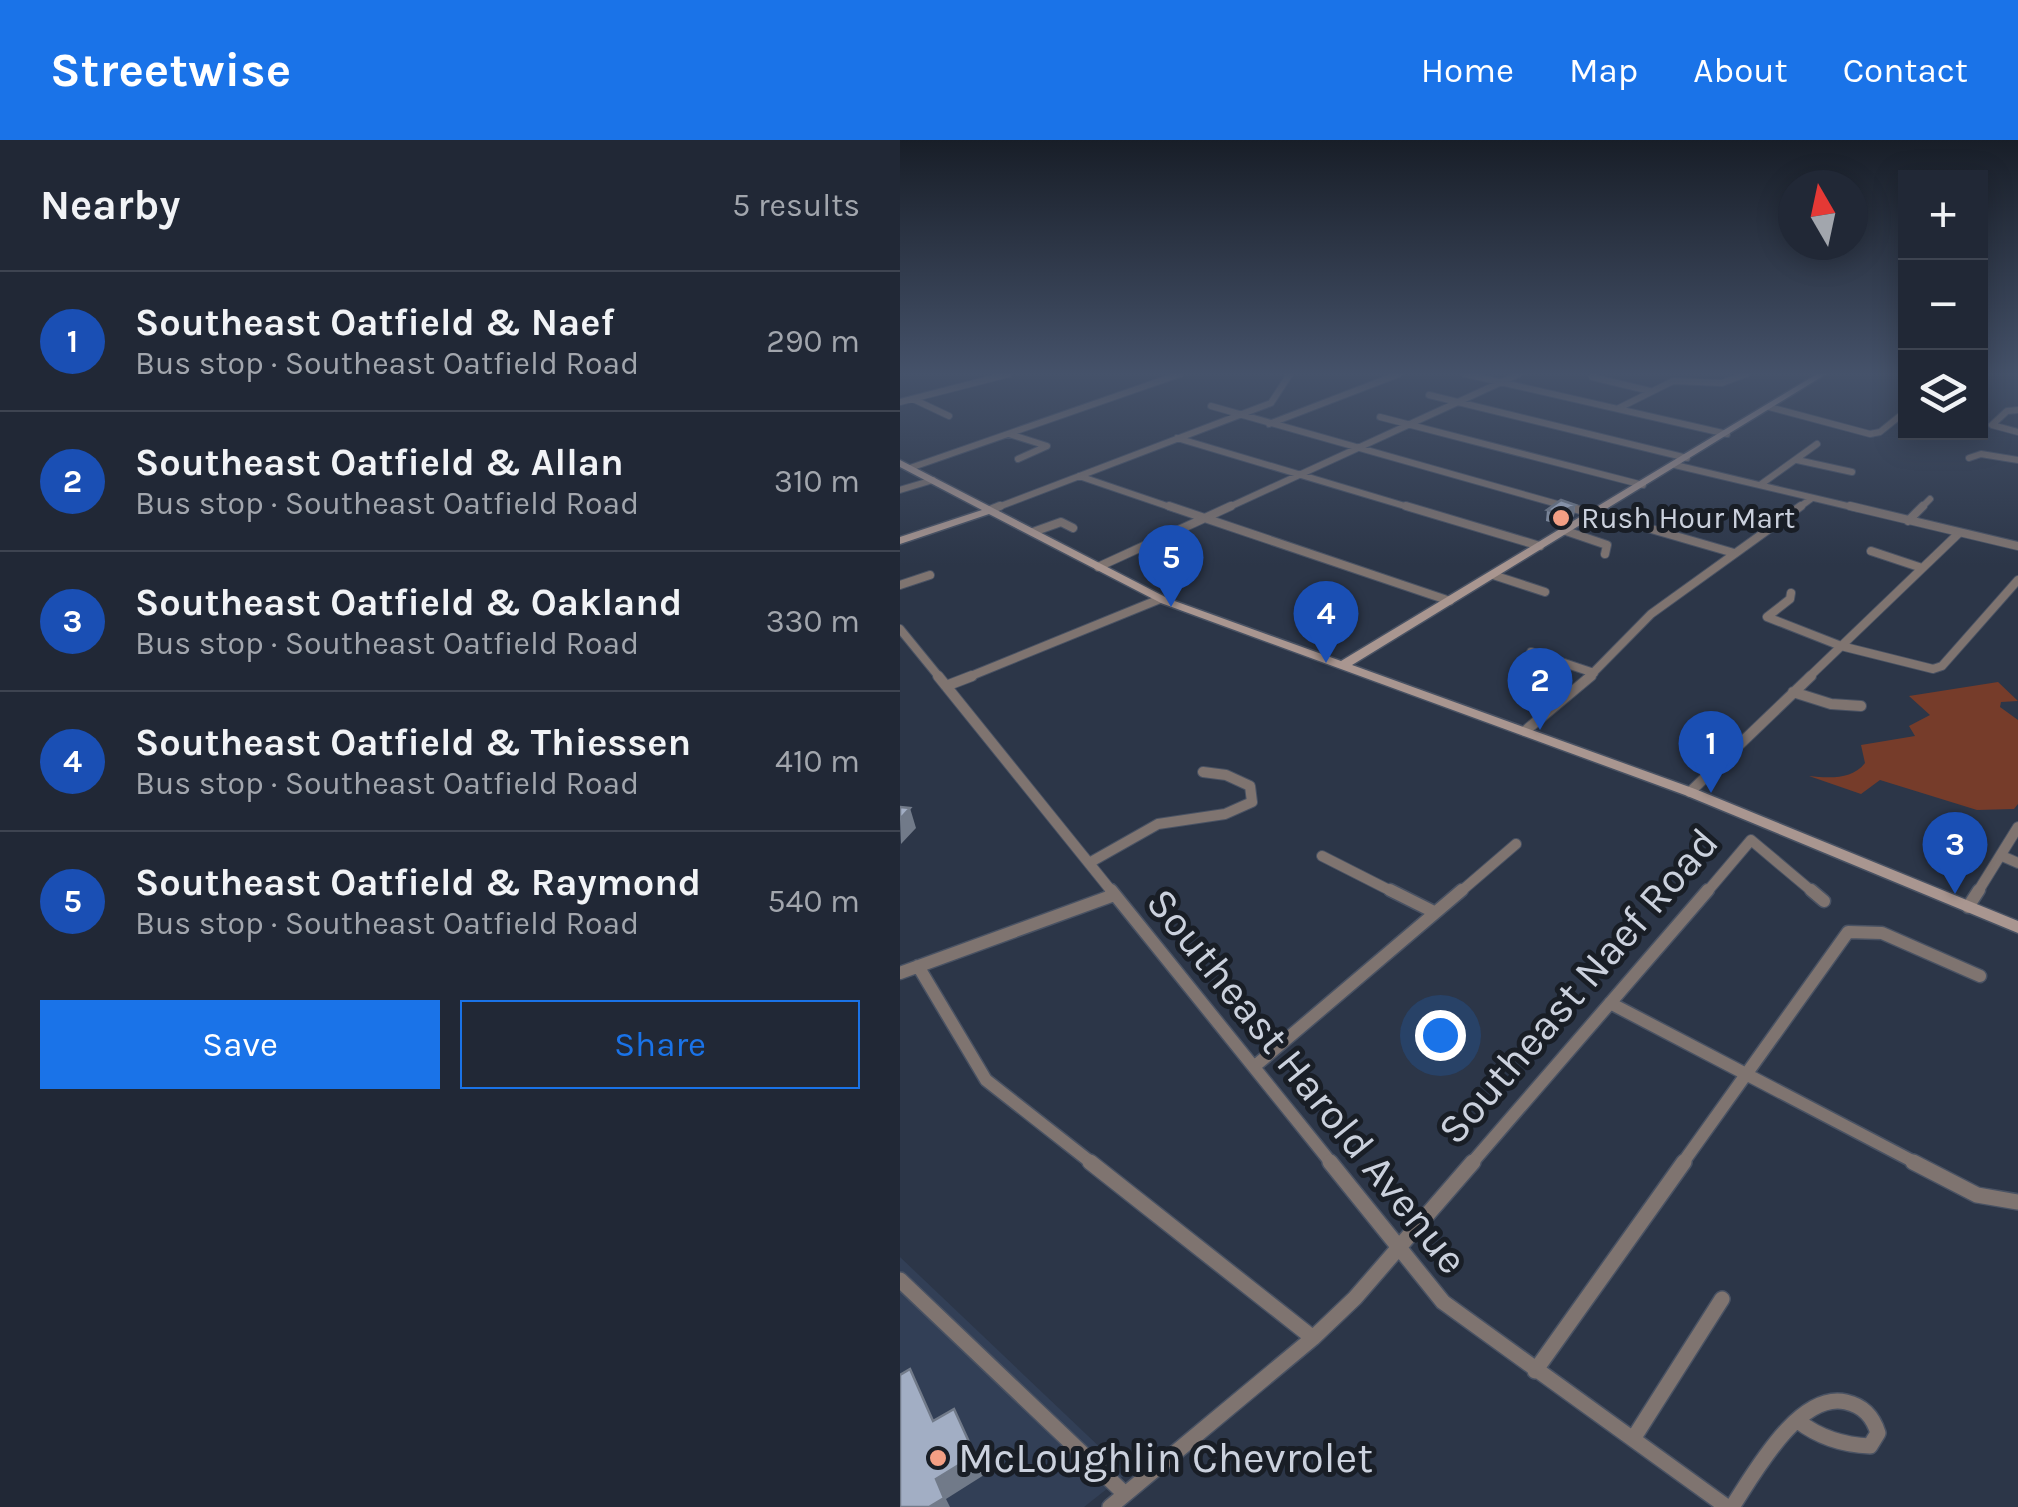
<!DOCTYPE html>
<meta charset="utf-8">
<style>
:root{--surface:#212836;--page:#2d3442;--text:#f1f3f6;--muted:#a2a6ad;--line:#3e4451;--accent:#1a73e8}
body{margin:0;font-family:Karla,sans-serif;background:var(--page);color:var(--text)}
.controls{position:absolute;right:30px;top:30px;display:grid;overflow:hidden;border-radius:0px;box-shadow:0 5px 25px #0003}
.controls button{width:90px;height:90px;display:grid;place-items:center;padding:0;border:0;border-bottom:2px solid var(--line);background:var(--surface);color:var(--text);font:50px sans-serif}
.compass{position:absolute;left:878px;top:30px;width:90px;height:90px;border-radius:50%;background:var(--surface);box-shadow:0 5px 25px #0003;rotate:351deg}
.you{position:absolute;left:540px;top:895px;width:35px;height:35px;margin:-25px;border:8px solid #fff;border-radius:50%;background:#1a73e8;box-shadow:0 0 0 15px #1a73e833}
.badge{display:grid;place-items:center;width:65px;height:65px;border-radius:50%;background:var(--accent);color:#fff;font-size:32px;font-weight:700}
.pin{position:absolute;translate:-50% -82px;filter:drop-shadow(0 2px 5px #0008)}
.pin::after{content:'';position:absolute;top:52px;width:35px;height:30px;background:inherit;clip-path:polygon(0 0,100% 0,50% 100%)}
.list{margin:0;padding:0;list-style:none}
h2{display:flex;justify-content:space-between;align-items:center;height:130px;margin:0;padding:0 40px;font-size:42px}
h2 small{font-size:32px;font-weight:400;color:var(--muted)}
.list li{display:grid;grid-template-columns:65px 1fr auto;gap:30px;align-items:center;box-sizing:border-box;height:140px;padding:0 40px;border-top:2px solid var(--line)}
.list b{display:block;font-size:38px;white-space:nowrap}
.list p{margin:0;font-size:32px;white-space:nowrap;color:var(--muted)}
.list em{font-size:32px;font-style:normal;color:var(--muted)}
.actions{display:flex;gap:20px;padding:30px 40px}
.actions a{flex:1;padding:22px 0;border:2px solid var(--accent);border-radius:0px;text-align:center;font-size:35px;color:var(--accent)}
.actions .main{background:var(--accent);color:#fff}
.icon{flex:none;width:55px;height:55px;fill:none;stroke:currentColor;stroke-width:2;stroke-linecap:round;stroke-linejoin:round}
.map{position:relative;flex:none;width:1118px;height:1367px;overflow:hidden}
header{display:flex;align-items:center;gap:60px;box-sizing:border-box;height:140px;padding:0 50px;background:var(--accent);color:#fff}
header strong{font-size:48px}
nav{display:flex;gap:55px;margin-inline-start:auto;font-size:35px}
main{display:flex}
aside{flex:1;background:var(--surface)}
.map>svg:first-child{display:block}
</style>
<header>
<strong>Streetwise</strong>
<nav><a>Home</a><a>Map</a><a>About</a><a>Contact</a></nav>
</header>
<main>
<aside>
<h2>Nearby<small>5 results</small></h2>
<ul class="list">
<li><span class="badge" style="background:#1a4fb4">1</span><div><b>Southeast Oatfield &amp; Naef</b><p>Bus stop · Southeast Oatfield Road</p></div><em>290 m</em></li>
<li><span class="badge" style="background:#1a4fb4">2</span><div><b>Southeast Oatfield &amp; Allan</b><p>Bus stop · Southeast Oatfield Road</p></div><em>310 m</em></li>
<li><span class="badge" style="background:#1a4fb4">3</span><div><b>Southeast Oatfield &amp; Oakland</b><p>Bus stop · Southeast Oatfield Road</p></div><em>330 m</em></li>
<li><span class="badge" style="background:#1a4fb4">4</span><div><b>Southeast Oatfield &amp; Thiessen</b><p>Bus stop · Southeast Oatfield Road</p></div><em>410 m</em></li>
<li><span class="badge" style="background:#1a4fb4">5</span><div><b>Southeast Oatfield &amp; Raymond</b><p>Bus stop · Southeast Oatfield Road</p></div><em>540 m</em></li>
</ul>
<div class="actions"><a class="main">Save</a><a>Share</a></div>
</aside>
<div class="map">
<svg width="1118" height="1367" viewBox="0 0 1118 1367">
<rect width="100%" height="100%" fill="#2c3648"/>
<path fill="#323f56" d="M0 1117 227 1333 184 1367H0Z"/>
<path fill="#763c2a" d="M1098 542 1118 561 1101 562 1100 567 1118 580V664L1114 669 1077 670 980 640 961 654 909 636C929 638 952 640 965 623L961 605 1015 596 1009 586 1030 575 1009 556Z"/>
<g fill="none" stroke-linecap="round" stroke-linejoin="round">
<defs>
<path id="street-far4" d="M565 234 827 294
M695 234 692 237 750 251
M529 255 787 318
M13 259 49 276
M0 262 109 234
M311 266 675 369
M869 267 970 294 980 292 1006 271
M719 268 773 241 822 243 846 234
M1118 270 1107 271 1092 285 1118 292
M480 277 743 345
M369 284 499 234
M109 294 147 306 118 319
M277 298 515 369
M1069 318 1081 314 1118 320
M897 320 952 332
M775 325 960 369
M10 328 280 234
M179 336 276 369
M860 345 917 304
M0 350 33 340
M93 369 371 263 390 234
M325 369 619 234
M897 369 912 358
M1020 369 1030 359"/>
<path id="street-far3" d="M269 366 550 461
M506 366 640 406
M666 366 694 374
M950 366 1118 406
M90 370 100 366
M696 373 834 413
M1008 381 1023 366
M666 391 707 405 705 414
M133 392 161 382 173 388
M971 411 1022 428
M198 427 331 366
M593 435 645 452
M0 445 30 435
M891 453 890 459 867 477 941 506 1033 529 1042 526 1118 440
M0 489 40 538
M631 512 694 533
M66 538 260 459
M688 538 751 474 901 366
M908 538 1059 393"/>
<path id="street-far2" d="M38 536 213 753
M46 546 72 536
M893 552 931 564 961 566
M625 591 691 536
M790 652 911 536
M422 716 495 753
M1102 716 1118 723
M189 723 258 684 325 674 352 662 350 646 326 635 303 632
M559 753 616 704
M806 753 851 700 914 753
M1077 753 1118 687"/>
<path id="street-far1" d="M211 750 432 1024
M490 750 534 772
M911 750 924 761
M1068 767 1079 750
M18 826 86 940 193 1024
M0 833 214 755
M710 863 1018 1024
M355 926 562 750
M571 1024 808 750
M782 1024 948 792 982 793 1080 836"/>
<path id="street" d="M190 1022 413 1198
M430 1022 543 1162 827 1367
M1013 1022 1077 1055 1118 1062
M0 1140 225 1354
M635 1231 784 1022
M733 1299 822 1159
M210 1367 413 1198 455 1158 573 1022
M832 1367C854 1334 899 1251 946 1262 964 1266 973 1277 978 1293L970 1306C943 1305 920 1298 898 1281"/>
<path id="secondary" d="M917 234H926L452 525 795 649 1118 781V793L785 655 261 463 89 374 0 404V397L82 370 0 327V320L269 459 441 521Z"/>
</defs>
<use href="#street-far4" stroke="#495263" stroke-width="8"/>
<use href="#street-far3" stroke="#495263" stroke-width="10"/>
<use href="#street-far2" stroke="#495263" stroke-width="12"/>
<use href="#street-far1" stroke="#495263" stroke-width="15"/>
<use href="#street" stroke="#495263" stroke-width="18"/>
<use href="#secondary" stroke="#495263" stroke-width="3"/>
<use href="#street-far4" stroke="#7f7470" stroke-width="6"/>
<use href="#street-far3" stroke="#7f7470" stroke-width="8"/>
<use href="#street-far2" stroke="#7f7470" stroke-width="10"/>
<use href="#street-far1" stroke="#7f7470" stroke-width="12"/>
<use href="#street" stroke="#7f7470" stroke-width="15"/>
<use href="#secondary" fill="#a99690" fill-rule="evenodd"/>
</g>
<path fill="#8b96a9" d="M675 365 674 376 660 385 646 381 647 370Z"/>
<path fill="#717a89" d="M675 365 674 376 660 385V373Z
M10 668 16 688 1 704 0 679Z
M54 1269 84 1335 46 1359 50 1367H29Z"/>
<path fill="#a2aec4" stroke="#717a89" stroke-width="2.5" d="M661 360 675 365 660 373 647 370Z
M0 667 10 668 0 679Z
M10 1229 33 1281 54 1269 75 1315 36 1339 44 1358 29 1367H0V1235Z"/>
<linearGradient id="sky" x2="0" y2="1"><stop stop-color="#181e28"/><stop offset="0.55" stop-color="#45526a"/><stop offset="1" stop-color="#45526a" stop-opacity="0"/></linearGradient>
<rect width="1118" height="425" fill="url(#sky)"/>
<g fill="#f39f84" stroke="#191e26" stroke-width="4">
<circle cx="661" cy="378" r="10"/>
<circle cx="38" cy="1318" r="10"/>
</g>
<g text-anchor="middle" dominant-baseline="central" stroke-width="10" stroke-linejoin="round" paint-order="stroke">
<g font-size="30" fill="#cbd1dd" stroke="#191e26" text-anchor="start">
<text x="681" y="378">Rush Hour Mart</text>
</g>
<g font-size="42" fill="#cbd1dd" stroke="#191e26">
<text transform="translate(678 846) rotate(-49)">Southeast Naef Road</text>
<text transform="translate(407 941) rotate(51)">Southeast Harold Avenue</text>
</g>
<g font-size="42" fill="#cbd1dd" stroke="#191e26" text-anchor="start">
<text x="58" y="1318">McLoughlin Chevrolet</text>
</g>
</g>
</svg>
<div class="controls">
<button>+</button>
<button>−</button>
<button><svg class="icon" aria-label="layers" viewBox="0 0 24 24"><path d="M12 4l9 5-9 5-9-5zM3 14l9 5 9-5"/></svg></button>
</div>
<svg class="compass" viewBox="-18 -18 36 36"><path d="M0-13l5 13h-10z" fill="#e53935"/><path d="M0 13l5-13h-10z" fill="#a2a6ad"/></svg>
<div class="you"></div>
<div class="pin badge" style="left:811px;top:653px;background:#1a4fb4">1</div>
<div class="pin badge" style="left:640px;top:590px;background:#1a4fb4">2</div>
<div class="pin badge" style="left:1055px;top:754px;background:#1a4fb4">3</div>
<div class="pin badge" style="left:426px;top:523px;background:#1a4fb4">4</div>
<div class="pin badge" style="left:271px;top:467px;background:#1a4fb4">5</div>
</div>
</main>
